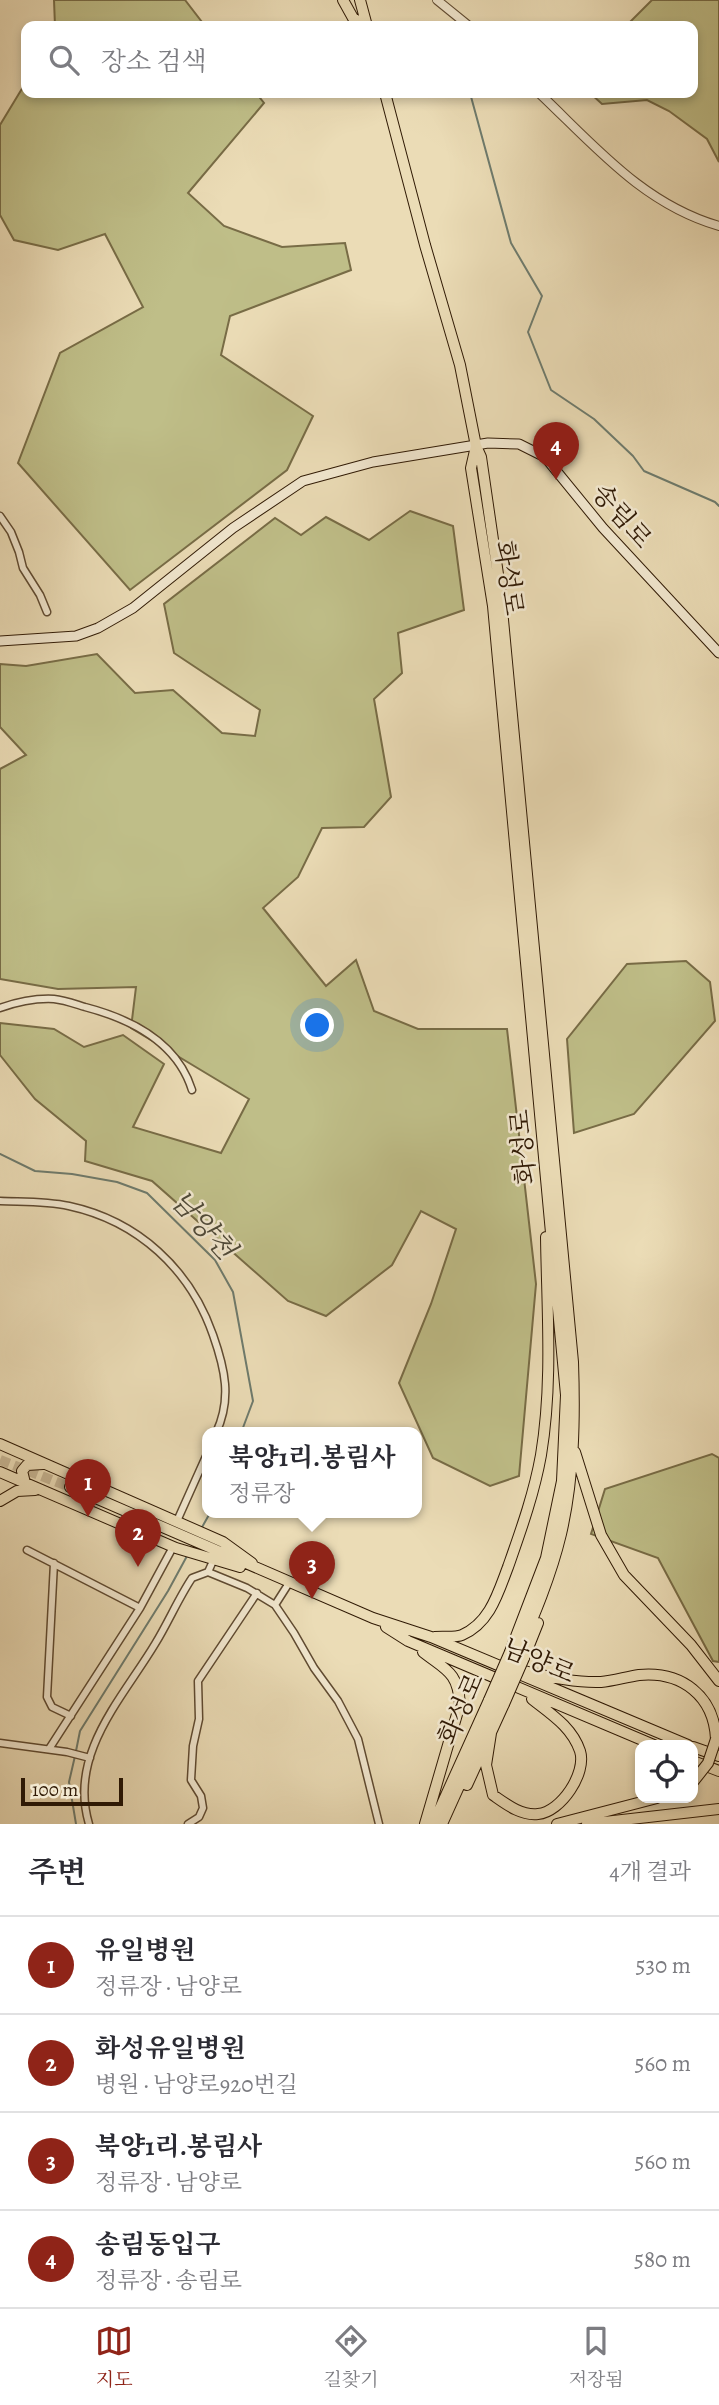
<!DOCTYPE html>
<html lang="ko">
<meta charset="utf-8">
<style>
:root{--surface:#fff;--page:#f2f2f3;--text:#2b2b33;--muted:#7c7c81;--line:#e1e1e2;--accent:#8f2418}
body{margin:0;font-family:Alegreya,"Noto Serif KR",serif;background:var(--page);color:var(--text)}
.controls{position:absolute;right:21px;bottom:21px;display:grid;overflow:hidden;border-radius:14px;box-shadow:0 4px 10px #0003}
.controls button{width:63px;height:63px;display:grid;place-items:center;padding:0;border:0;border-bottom:2px solid var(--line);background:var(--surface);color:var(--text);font:35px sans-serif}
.scale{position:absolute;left:21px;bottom:18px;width:102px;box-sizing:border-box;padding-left:7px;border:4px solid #301a05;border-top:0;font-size:19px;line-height:24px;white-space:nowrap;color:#301a05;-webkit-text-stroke:5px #f2e8d0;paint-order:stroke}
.you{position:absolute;left:318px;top:1026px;width:24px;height:24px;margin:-18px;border:5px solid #fff;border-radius:50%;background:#1a73e8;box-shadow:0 0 0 10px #1a73e833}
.badge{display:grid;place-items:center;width:46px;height:46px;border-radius:50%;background:var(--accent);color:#fff;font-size:23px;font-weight:700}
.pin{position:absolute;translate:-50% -58px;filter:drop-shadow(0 2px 4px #0008)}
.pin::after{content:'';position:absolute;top:37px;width:24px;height:21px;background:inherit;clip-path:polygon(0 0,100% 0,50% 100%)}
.popup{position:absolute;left:202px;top:1427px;width:220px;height:91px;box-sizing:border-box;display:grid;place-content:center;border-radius:14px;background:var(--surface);filter:drop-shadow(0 2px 5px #0005);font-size:23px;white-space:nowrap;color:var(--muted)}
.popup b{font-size:26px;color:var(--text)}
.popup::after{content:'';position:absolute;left:50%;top:100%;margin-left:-14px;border:14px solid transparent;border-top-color:var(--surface)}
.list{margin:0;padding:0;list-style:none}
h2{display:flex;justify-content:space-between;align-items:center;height:91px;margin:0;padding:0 28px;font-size:30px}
h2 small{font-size:23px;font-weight:400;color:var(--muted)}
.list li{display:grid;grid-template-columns:46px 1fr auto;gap:21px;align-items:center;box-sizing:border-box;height:98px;padding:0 28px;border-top:2px solid var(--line)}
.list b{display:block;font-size:26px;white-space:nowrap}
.list p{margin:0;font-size:23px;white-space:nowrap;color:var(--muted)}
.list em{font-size:23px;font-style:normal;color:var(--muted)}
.icon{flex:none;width:38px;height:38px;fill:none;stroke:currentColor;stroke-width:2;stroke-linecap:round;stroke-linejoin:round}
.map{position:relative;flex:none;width:719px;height:1824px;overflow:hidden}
.search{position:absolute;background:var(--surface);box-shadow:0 4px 10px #0003;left:21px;right:21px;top:21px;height:77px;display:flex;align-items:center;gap:18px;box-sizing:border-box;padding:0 24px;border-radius:14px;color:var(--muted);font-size:26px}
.sheet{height:483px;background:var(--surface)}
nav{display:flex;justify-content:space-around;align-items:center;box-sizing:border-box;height:98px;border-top:2px solid var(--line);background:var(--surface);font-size:19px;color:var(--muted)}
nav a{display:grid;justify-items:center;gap:4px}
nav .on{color:var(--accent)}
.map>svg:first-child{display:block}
</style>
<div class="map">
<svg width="719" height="1824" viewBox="0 0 719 1824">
<rect width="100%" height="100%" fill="#ebdcb6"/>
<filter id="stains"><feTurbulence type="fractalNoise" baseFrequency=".00286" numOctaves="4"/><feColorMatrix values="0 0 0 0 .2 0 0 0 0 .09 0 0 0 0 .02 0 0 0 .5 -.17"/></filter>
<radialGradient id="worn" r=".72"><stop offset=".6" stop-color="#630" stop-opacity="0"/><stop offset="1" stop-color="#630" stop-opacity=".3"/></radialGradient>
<path fill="#bfbe88" stroke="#786c46" stroke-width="2" d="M54 0H185L205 26H55Z
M652 0H719V162L707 139 669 111 647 100 602 104 590 93H693V26H626Z
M26 82V93H256L264 103 188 193 224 226 282 247 345 243 351 270 230 316 221 355 313 416 287 470 130 590 18 463 60 353 143 307 105 234 58 250 14 240 0 215V125Z
M410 511 453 526 464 610 398 633 402 673 374 699 391 797 364 827 322 828 298 877 263 908 326 986 356 960 374 1011 418 1029H507L536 1284 519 1476 490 1486 433 1458 399 1383 431 1304 456 1229 421 1211 392 1265 326 1316 288 1301 152 1181 85 1161 86 1141 35 1099 0 1055V1023L54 1029 84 1047 123 1035 164 1064 133 1127 221 1153 249 1099 131 1028 136 987 58 989 0 979V769L26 755 0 727V664L26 666 97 654 135 693 173 690 222 733 255 736 260 710 174 653 164 604 275 518 301 535 326 517 369 540Z
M686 961 710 982 715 1021 634 1114 574 1133 567 1039 627 964Z
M712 1454 719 1458V1662L713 1661 658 1558 591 1534 605 1489Z"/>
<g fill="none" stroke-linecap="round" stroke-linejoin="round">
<path stroke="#6e7b6d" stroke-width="2" d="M448 23 449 26
M470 93 511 243 542 296 528 332 551 390 594 419 633 456 644 471 715 502 719 506
M0 1154 35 1171 72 1174 117 1182 147 1193 215 1260 233 1292 253 1401 241 1433
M201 1529 210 1513
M76 1751 80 1731 168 1591 187 1556
M75 1756 69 1782 76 1824"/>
<path stroke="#c6b593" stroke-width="10" stroke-dasharray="10 5" stroke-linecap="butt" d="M0 1460 70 1487"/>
<defs>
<path id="minor" d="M0 516 11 532 19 552 23 568 40 595 47 612
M0 1008C17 1002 35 998 54 999 64 1000 75 1004 85 1007 131 1019 177 1042 192 1090
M0 1201C23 1202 46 1201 69 1206 138 1221 190 1269 213 1335 225 1369 232 1399 216 1433
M177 1521 207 1454
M27 1550 140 1608
M213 1561 208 1572 247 1588 275 1605 294 1633 314 1668 338 1701 358 1739 379 1824
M54 1563 47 1697 52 1707 71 1716
M275 1605 289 1583
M0 1743 67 1752 90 1758
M49 1749 140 1608 173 1547
M89 1824C68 1754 122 1699 155 1644 168 1623 178 1599 192 1578L208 1572
M188 1824 199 1817 203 1808 201 1796 191 1780 193 1746 199 1719 198 1681 257 1593"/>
<path id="tertiary" d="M437 0 469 26
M539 93C595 146 643 204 719 226"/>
<path id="secondary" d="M0 641 76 636 98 628 133 608 233 528 303 481 373 462 488 443 519 444 545 457 603 528 719 653"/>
<path id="primary" d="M343 0 353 18 367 26
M360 0 367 26
M385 93 425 245 460 365 476 446 481 457 500 588 573 1362C575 1419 574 1478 561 1534 551 1576 534 1616 517 1655
M476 446 471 468 493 606 566 1395 562 1481 546 1558 510 1652
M0 1444 223 1542 252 1563
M575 1452 601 1535 624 1575 691 1645 719 1681
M0 1472 176 1548 240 1567
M25 1483 22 1471 27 1465 43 1464
M70 1487 373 1618 431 1637 688 1745
M0 1501 17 1491 35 1490
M386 1627 408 1641 654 1745
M435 1637C443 1636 455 1638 462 1635 490 1623 498 1593 508 1567 521 1530 534 1494 541 1455 553 1383 547 1309 546 1237
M423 1652C446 1670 458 1672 460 1704L425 1824
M524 1658 538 1623
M515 1669C543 1675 571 1683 601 1682 613 1681 626 1677 639 1675 682 1671 714 1696 716 1739
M491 1733 486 1765 493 1795C506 1804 521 1816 538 1814 561 1812 587 1773 580 1751 572 1727 551 1714 532 1699
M693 1747 719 1756
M693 1761 719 1771
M467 1785 504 1704
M433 1824 489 1700
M442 1824 497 1702
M557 1824 657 1798
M587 1824 719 1809"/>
</defs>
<use href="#minor" stroke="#5f4a31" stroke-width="9"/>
<use href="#tertiary" stroke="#5f4a31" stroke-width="10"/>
<use href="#secondary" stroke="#301a05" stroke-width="11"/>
<use href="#primary" stroke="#301a05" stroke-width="12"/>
<use href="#minor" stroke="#f2e8d0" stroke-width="6"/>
<use href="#tertiary" stroke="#f2e8d0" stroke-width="8"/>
<use href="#secondary" stroke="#f2e8d0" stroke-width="9"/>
<use href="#primary" stroke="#ebdcb6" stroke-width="10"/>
<defs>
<path id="primary-bridge" d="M489 1700 510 1652
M497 1702 517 1655
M504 1704 524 1658
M693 1782 708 1763 716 1739"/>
</defs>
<use href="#primary-bridge" stroke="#301a05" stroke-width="12" stroke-linecap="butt"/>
<use href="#primary-bridge" stroke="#ebdcb6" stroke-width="10"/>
</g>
<g text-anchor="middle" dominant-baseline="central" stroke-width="5" stroke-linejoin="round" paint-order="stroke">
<g font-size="26" fill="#301a05" stroke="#f2e8d0">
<text transform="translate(622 516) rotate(49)">송림로</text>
<text transform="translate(509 578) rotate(82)">화성로</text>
<text transform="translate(523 1147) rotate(-95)">화성로</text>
<text transform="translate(539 1661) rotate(23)">남양로</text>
<text transform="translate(461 1709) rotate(-66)">화성로</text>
</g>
<g font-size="28" font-style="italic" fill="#4f4a39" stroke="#f2e8d0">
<text transform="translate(203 1225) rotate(48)">남양천</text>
</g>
</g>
<rect width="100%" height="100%" filter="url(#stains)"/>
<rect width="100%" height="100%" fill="url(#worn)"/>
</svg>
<div class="controls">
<button><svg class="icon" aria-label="locate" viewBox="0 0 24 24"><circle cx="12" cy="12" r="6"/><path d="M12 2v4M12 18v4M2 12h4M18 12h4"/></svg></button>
</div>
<div class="scale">100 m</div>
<div class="you"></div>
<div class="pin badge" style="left:88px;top:1517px">1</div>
<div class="pin badge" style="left:138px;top:1567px">2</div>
<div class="pin badge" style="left:312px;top:1599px">3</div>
<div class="popup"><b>북양1리.봉림사</b>정류장</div>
<div class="pin badge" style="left:556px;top:480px">4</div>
<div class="search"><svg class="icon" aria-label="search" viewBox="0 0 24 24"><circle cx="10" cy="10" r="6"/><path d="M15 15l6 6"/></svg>장소 검색</div>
</div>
<section class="sheet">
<h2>주변<small>4개 결과</small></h2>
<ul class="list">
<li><span class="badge">1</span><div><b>유일병원</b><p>정류장 · 남양로</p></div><em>530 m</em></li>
<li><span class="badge">2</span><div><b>화성유일병원</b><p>병원 · 남양로920번길</p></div><em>560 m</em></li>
<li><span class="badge">3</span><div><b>북양1리.봉림사</b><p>정류장 · 남양로</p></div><em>560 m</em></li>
<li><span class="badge">4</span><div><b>송림동입구</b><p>정류장 · 송림로</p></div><em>580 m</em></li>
</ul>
</section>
<nav>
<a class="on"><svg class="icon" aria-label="map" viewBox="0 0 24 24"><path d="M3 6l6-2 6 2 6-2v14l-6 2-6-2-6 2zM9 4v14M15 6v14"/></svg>지도</a>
<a><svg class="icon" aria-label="directions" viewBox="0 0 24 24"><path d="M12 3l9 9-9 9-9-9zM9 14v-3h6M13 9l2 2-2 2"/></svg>길찾기</a>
<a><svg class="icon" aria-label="saved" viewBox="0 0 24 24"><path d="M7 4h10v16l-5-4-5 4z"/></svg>저장됨</a>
</nav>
